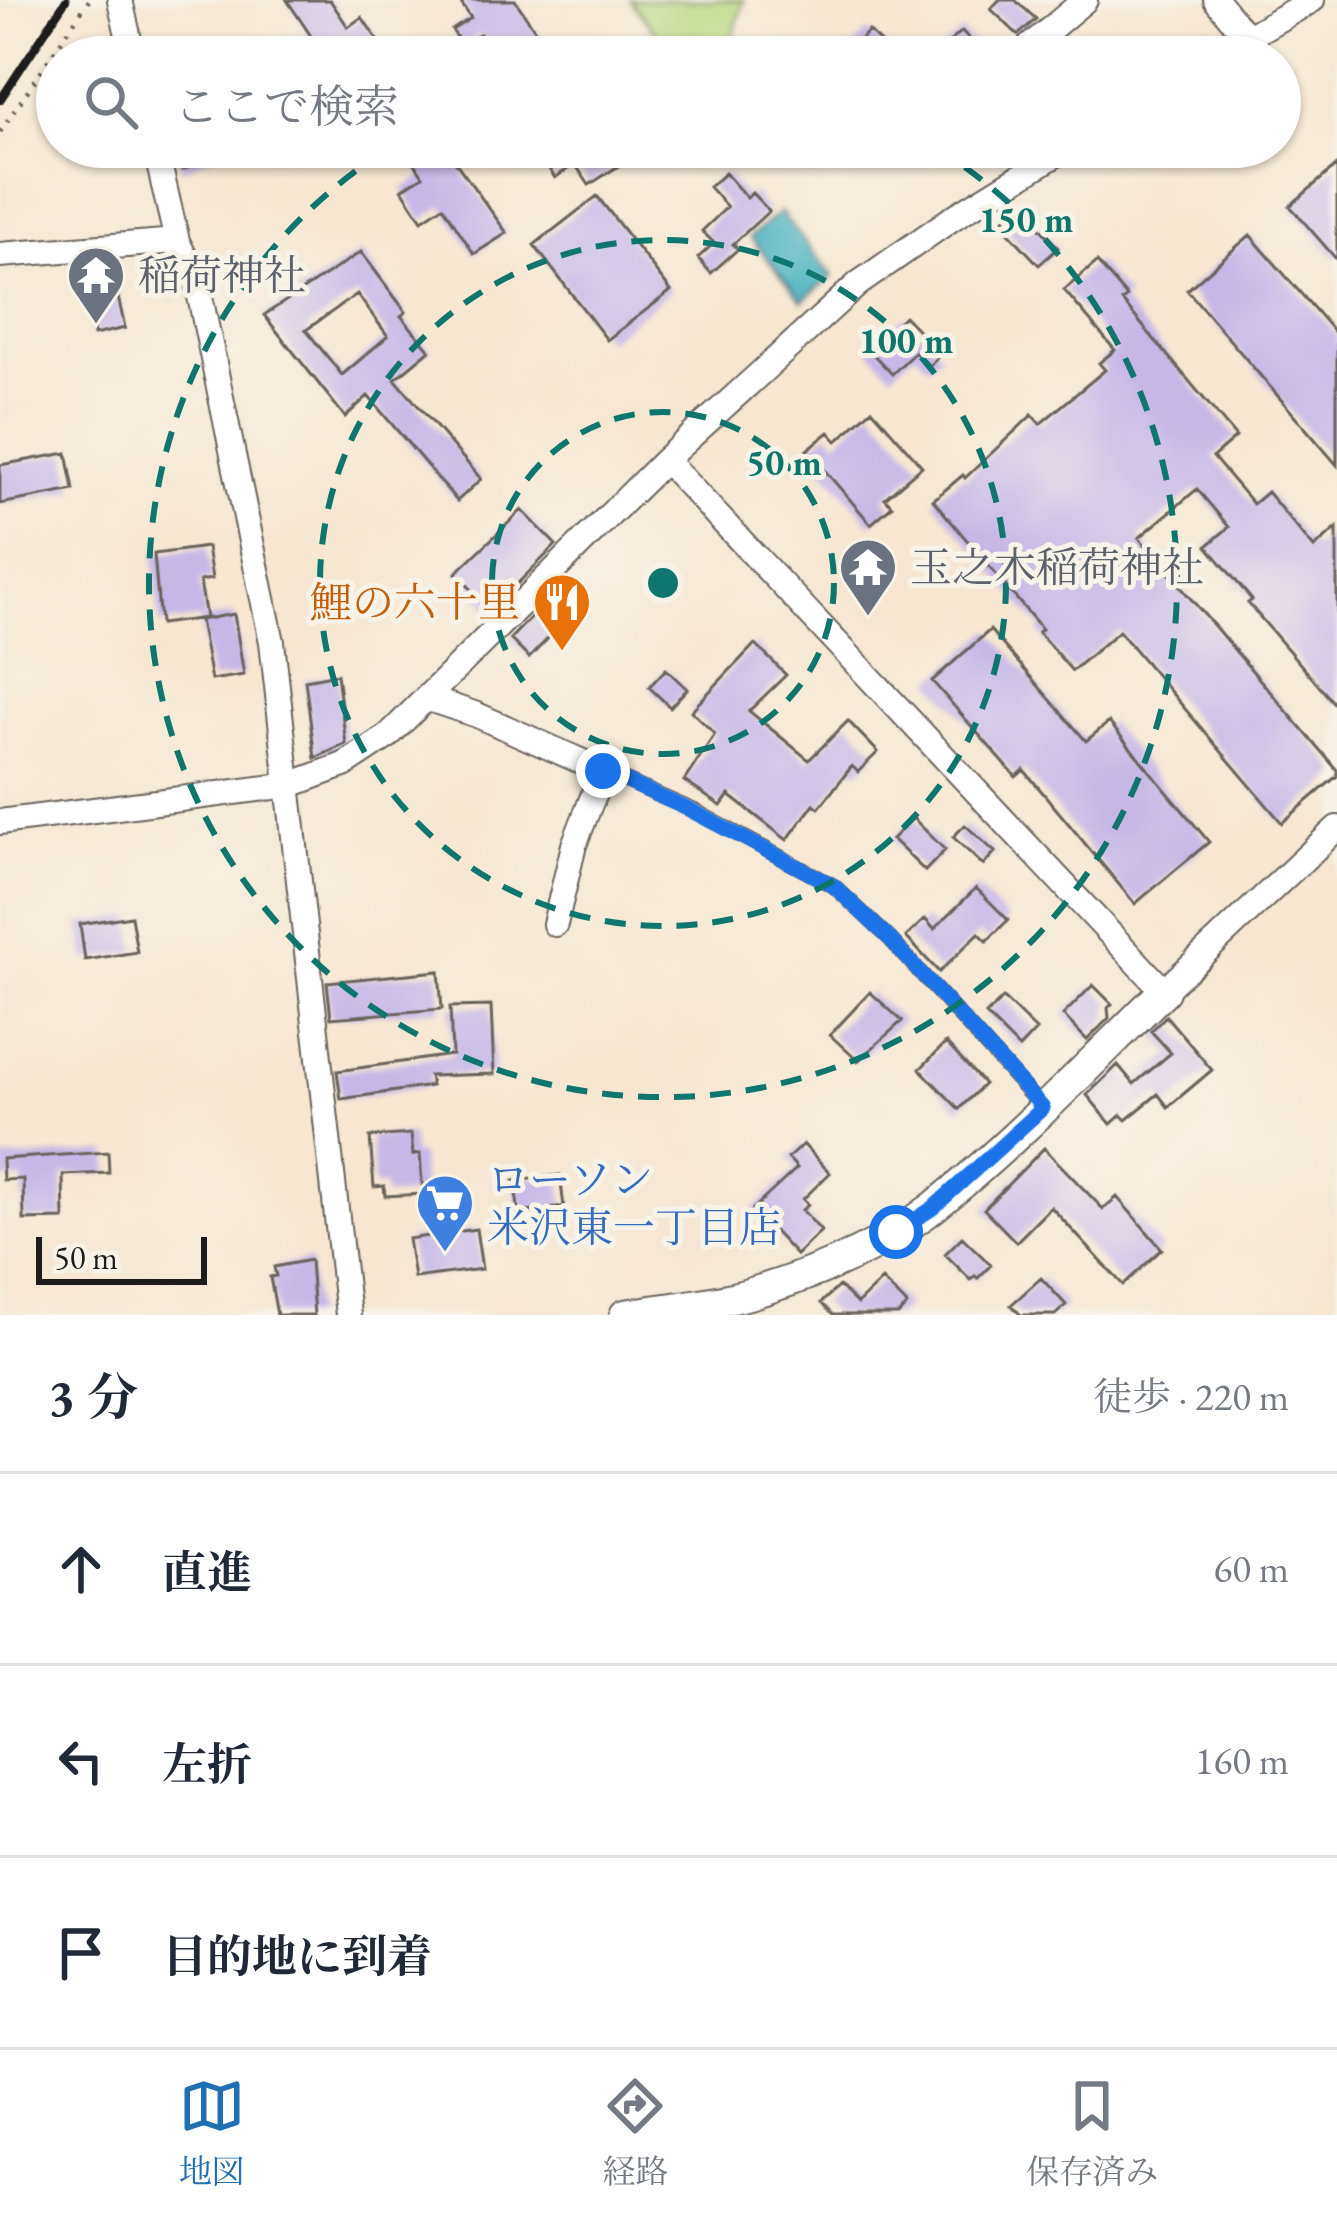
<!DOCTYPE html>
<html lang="ja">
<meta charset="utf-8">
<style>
:root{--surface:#fff;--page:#f6f6f7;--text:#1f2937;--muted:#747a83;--line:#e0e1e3;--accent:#1f6fb2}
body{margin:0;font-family:"EB Garamond","Noto Serif JP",serif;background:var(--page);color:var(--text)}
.scale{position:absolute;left:36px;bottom:30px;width:171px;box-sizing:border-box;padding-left:12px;border:6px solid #1c1c1c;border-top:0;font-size:33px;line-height:42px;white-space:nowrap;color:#1c1c1c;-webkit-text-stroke:9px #f7f3e8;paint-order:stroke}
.stop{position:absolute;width:36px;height:36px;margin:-27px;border:9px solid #1a73e8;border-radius:50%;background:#fff}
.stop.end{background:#1a73e8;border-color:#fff;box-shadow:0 3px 12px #0008}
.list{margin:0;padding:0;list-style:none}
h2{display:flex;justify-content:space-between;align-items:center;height:156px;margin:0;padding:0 48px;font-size:51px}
h2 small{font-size:39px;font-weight:400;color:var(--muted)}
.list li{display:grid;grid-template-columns:78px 1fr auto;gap:36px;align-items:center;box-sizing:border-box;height:192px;padding:0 48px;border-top:3px solid var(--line)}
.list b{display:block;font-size:45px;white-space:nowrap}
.list em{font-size:39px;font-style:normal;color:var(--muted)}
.icon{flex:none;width:66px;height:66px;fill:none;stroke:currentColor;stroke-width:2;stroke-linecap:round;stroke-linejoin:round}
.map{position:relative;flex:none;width:1337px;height:1315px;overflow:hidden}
.search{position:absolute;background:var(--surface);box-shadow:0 3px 9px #0004;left:36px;right:36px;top:36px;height:132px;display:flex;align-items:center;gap:30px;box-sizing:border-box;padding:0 42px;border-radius:66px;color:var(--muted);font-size:45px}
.sheet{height:732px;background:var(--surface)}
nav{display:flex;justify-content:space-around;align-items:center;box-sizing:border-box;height:168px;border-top:3px solid var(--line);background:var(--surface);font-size:33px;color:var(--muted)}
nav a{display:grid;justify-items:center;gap:6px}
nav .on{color:var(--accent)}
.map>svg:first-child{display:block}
</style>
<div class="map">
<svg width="1337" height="1315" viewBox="0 0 1337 1315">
<rect width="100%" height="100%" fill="#f7f3e8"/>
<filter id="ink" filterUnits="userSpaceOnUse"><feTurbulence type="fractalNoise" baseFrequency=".00833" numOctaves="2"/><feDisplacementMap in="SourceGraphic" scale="24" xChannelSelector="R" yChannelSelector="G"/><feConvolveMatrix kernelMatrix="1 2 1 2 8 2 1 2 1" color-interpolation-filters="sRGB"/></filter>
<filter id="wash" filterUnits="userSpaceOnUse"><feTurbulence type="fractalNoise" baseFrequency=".004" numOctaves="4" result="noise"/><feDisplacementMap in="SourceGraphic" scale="48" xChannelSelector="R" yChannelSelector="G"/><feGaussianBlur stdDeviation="2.7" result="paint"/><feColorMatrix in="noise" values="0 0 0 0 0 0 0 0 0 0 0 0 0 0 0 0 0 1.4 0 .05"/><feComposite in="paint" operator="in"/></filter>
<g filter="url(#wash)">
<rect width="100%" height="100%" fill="#f6e6d2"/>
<path fill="#b7d77e" stroke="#6a7a4d" stroke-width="3" d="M630 0H744L731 42 707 57H675Z"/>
<path fill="#3faebd" stroke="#2e656c" stroke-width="3" d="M780 212 833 276 802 301 750 237Z"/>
<g id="blocks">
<path fill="#c6b7e6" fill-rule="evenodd" d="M287 0H330L348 27 362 17 389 57H325Z
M459 0H515L553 57H495L480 34 462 45 452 30 471 18Z
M999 0H1015L1036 19 1018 35 991 9Z
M869 31 894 57H843Z
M962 31 985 57H933Z
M172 147H231L183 170Z
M404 147H480L456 163 507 233 474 254 443 206 422 220 402 189 423 176Z
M534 147H612L623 163 589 185 575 164 555 178Z
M1337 165V260L1290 206Z
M725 173 747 198 752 193 769 211 733 244 738 249 711 273 698 258 714 243 702 231 727 207 709 187Z
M597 196 671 291 607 340 534 245Z
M1019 205 1058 248 1039 265 1000 223Z
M1250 235 1337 335V465L1187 290Z
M361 252 406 312 401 316 430 350 395 379 481 479 457 501 368 396 345 417 264 315ZM357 294 388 336 342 375 306 330Z
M1097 262 1127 297 1122 301 1236 437 1213 457 1253 504 1267 492 1314 548 1337 528V707L1248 603 1252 600 1207 546 1229 527 1197 489 1139 538 1337 770V776L1282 823 1119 631 1072 671 1038 632 1042 629 933 500 963 475 965 478 1032 415 1040 424 1105 370 1099 363 1115 350 1064 290Z
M112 270 125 328 94 335 84 276Z
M904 316 941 354 929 366 915 352 892 374 869 350Z
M872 409 922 466 885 498 892 506 871 524 807 450 829 432 837 441Z
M67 453 74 490 0 504V465Z
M522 510 556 545 491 610 456 573Z
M207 547 212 579 200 581 206 618 160 624 154 554Z
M537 611 556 630 529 658 510 639Z
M234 614 244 675 211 680 200 620Z
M990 630 1086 741 1109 722 1209 842 1135 904 1024 770 1016 777 932 681Z
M755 644 786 675 749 711 809 760 848 721 878 752 858 772 852 766 819 808 814 804 787 840 729 795 721 806 684 781 715 734 691 711Z
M666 669 687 689 670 707 649 687Z
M337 674 346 744 315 758 305 680Z
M913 818 945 850 925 871 892 839Z
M965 825 995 852 983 865 953 837Z
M976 888 1008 920 987 941 979 933 939 972 906 937 925 919 934 929Z
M131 916 137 952 85 960 80 924Z
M439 971 442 1009 331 1018 327 982Z
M1093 985 1112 1004 1108 1008 1109 1018 1087 1040 1063 1015Z
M870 992 902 1021 858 1061 830 1035Z
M1003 998 1036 1030 1019 1048 986 1015Z
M491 1006 494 1074 429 1076 431 1086 341 1099 337 1071 452 1055 450 1007Z
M1166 1016 1212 1070 1168 1107 1158 1094 1126 1120 1121 1115 1111 1124 1087 1095 1118 1065 1134 1084 1171 1053 1151 1031Z
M946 1043 984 1084 959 1109 920 1069Z
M411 1134 413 1155 420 1154 423 1194 385 1196 384 1186 374 1187 370 1137Z
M803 1144 830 1173 803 1199 808 1205 802 1210 821 1231 796 1255 753 1209 797 1168 788 1158Z
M1044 1148 1103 1209 1117 1197 1162 1249 1123 1285 1051 1207 1016 1242 984 1209Z
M108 1152 109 1173 63 1175 64 1219 24 1220 23 1179 3 1180 2 1159Z
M560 1175 564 1207 519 1213 514 1181Z
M476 1229 482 1269 414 1278 408 1239Z
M962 1237 991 1265 978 1278 975 1276 971 1280 945 1254Z
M310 1260 314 1315H277L270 1277 276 1276 274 1267Z
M1041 1278 1066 1305 1055 1315H1021L1011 1305Z
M882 1280 907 1305 898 1315H833L821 1303 839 1286 857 1304Z"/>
</g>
</g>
<g filter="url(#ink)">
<use href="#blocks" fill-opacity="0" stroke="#68635c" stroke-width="3"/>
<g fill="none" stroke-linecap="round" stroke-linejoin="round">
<defs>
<path id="service" d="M603 771 695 811 834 886 890 939 1042 1108"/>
<path id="minor" d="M120 0 133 57
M1216 0 1246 36
M1017 57 1085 0
M1213 57 1312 0
M155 147 177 241 197 282 272 642 348 1315
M0 255 177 241
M665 460 1164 991 1337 828
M426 698 477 715 603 771 574 845 555 924
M0 822 290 785 344 765 388 736 665 460 858 284 954 217 1068 147"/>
<path id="tertiary" d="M625 1315C666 1308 711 1305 752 1293 815 1274 883 1247 935 1206 1016 1141 1089 1064 1164 991"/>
</defs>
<use href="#service" stroke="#68635c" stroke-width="16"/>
<use href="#minor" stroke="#68635c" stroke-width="28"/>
<use href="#tertiary" stroke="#68635c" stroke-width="34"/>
<path stroke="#68635c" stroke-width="4.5" stroke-dasharray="3 9" stroke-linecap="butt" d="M0 132 89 0"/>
<use href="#service" stroke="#fff" stroke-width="12"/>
<use href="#minor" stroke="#fff" stroke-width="24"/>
<use href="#tertiary" stroke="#fff" stroke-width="30"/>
<path stroke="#1c1c1c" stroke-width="8" d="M0 100 66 0"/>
</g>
</g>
<g fill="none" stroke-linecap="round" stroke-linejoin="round" filter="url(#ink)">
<path stroke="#1a73e8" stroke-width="15" d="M603 771 694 812 834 886 890 939 1043 1108 933 1208 896 1232"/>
</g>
<g fill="none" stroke="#0f766e" stroke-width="6" stroke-dasharray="21 15">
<circle cx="663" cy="583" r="171"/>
<circle cx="663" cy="583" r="343"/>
<path d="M935 147A514 514 0 1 1 391 147"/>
</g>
<defs>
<symbol id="temple-pin" viewBox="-11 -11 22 30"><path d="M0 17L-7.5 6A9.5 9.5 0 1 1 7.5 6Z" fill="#6b7280" stroke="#f7f3e8"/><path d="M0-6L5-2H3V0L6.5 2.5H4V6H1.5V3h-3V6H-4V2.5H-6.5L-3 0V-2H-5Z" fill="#fff"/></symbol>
<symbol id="restaurant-pin" viewBox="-11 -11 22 30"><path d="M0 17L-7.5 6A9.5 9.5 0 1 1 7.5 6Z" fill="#e8710a" stroke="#f7f3e8"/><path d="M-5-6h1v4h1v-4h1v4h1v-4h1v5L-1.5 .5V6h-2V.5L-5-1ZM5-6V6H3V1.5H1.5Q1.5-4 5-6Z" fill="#fff"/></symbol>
<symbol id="supermarket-pin" viewBox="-11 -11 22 30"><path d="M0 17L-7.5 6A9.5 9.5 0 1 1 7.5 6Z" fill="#3f7fe0" stroke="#f7f3e8"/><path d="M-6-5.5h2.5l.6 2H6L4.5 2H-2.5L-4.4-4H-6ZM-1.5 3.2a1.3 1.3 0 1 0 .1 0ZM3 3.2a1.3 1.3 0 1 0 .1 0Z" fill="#fff"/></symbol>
</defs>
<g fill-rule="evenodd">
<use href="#temple-pin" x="63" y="242" width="66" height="90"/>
<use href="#temple-pin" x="835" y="534" width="66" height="90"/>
<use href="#restaurant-pin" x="529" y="569" width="66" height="90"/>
<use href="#supermarket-pin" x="412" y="1170" width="66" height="90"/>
</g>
<g text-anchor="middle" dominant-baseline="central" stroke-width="10" stroke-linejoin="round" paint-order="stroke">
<g font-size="42" fill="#5b616d" stroke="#f7f3e8" text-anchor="start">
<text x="138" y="275">稲荷神社</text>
<text x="910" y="567">玉之木稲荷神社</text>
</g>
<g font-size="42" fill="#c56008" stroke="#f7f3e8" text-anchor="end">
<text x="520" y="602">鯉の六十里</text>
</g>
<g font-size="42" fill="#366cbe" stroke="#f7f3e8" text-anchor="start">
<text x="487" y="1179">ローソン<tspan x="487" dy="48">米沢東一丁目店</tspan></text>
</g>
</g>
<circle cx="663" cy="583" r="18" fill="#0f766e" stroke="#f7f3e8" stroke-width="6"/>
<g font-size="36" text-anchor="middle" font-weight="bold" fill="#0f766e" stroke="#f7f3e8" stroke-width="10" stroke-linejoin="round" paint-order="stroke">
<text x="1026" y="232">150 m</text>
<text x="906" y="353">100 m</text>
<text x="784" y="475">50 m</text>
</g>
</svg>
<div class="scale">50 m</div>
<div class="stop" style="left:896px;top:1232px"></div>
<div class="stop end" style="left:603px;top:771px"></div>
<div class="search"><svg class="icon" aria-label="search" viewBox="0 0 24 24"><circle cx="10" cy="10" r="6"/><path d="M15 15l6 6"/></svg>ここで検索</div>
</div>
<section class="sheet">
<h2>3 分<small>徒歩 · 220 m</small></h2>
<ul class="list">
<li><svg class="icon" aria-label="ahead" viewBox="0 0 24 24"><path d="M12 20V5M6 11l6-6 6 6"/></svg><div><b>直進</b></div><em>60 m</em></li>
<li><svg class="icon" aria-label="left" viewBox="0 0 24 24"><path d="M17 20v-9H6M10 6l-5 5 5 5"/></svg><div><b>左折</b></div><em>160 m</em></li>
<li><svg class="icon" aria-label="arrive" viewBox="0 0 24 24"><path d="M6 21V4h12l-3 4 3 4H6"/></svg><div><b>目的地に到着</b></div></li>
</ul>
</section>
<nav>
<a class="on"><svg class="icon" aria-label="map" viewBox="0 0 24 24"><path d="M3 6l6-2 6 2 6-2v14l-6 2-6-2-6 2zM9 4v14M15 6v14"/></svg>地図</a>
<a><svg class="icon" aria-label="directions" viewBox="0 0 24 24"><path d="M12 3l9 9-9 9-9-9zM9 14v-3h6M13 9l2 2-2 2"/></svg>経路</a>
<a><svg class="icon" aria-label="saved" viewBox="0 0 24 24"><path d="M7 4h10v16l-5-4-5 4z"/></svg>保存済み</a>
</nav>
